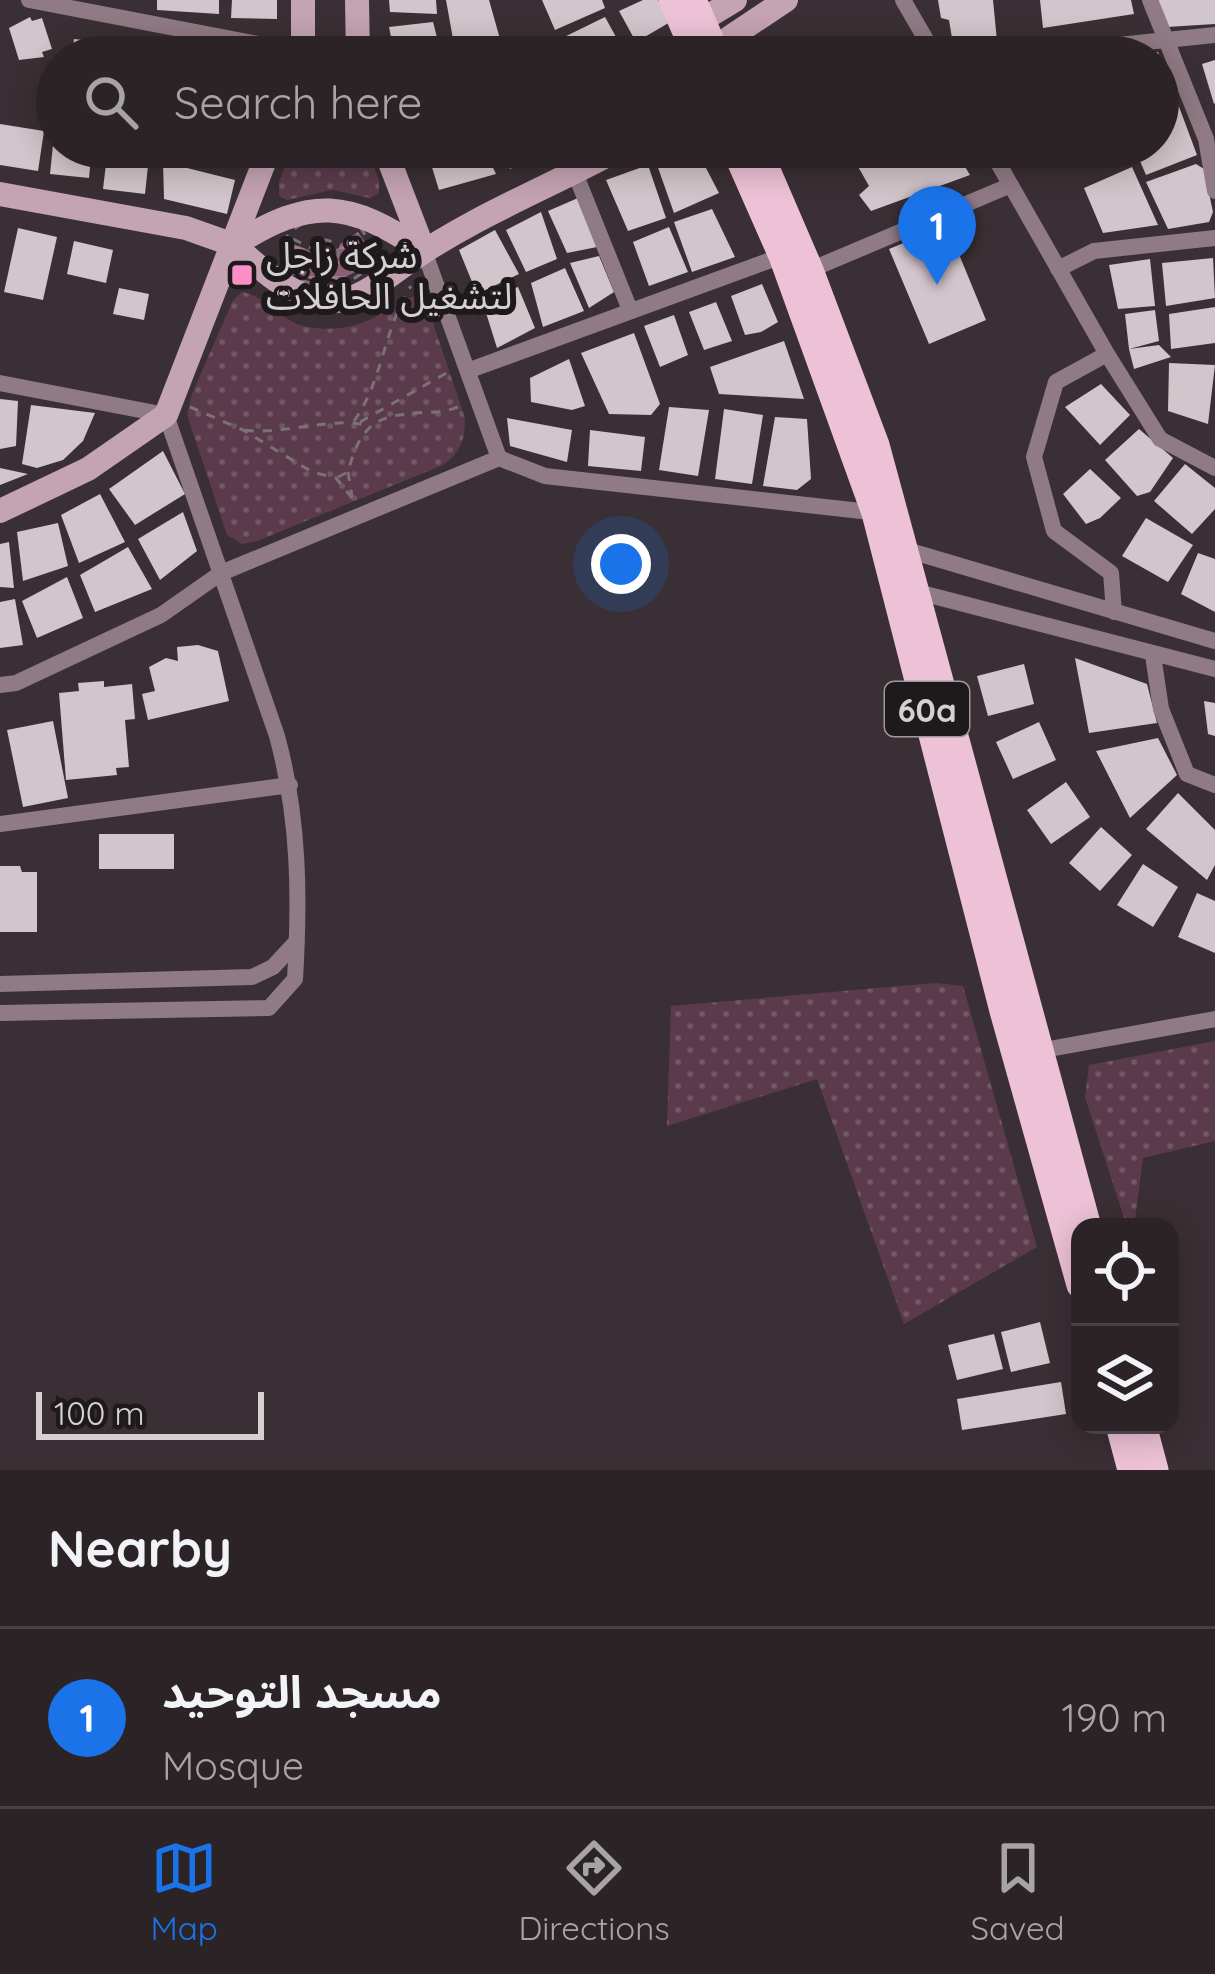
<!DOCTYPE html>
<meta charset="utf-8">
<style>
:root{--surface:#2c2327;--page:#382f33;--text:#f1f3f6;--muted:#a6a4a7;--line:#484044;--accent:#1a73e8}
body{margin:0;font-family:Quicksand,"Noto Sans Arabic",sans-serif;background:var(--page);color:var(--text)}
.controls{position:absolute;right:36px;bottom:36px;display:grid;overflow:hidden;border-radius:24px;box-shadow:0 6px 30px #0003}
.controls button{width:108px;height:108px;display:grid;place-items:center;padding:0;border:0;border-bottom:3px solid var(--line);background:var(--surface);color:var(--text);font:60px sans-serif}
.scale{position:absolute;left:36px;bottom:30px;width:228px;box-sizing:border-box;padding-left:12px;border:6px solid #d6d0d3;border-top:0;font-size:33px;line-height:42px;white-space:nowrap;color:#d6d0d3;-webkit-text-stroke:9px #1e191b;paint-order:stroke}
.you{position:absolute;left:621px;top:564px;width:42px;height:42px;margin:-30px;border:9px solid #fff;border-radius:50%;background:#1a73e8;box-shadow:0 0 0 18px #1a73e833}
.badge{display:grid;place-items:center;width:78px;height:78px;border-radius:50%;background:var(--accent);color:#fff;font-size:39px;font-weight:700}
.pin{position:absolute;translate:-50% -99px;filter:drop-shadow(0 3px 6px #0008)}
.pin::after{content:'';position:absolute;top:63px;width:42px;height:36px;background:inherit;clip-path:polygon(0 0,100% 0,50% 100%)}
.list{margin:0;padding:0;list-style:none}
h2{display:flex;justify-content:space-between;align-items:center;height:156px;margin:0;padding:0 48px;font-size:51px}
h2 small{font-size:39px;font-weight:400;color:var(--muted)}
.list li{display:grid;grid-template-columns:78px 1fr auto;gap:36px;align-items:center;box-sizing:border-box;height:180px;padding:0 48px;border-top:3px solid var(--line)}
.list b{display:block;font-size:45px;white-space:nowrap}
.list p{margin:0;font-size:39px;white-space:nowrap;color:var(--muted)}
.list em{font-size:39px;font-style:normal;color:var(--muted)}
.icon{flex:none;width:66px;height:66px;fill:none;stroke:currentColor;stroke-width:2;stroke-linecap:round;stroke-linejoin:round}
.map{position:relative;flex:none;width:1215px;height:1470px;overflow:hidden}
.search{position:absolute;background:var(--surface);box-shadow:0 6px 30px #0003;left:36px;right:36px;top:36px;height:132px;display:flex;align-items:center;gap:30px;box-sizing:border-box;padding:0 42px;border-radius:66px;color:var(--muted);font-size:45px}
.sheet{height:336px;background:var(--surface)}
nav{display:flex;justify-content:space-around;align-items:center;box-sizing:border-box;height:168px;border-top:3px solid var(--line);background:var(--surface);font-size:33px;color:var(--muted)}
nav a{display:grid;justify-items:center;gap:6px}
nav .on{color:var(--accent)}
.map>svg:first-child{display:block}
</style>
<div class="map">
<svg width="1215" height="1470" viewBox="0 0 1215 1470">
<defs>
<pattern id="grass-dots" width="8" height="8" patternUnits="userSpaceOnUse" patternTransform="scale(3)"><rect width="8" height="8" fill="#5b3b4b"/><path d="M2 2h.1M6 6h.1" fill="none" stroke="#725664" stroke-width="1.8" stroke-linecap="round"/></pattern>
<pattern id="water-rules" width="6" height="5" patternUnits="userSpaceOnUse" patternTransform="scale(3)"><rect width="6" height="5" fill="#8b5e74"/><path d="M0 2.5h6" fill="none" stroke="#a07b8d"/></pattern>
</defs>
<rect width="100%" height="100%" fill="#3a2f34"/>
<path fill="url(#grass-dots)" d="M292 147H366L379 180V193L370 198 332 190 287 200 279 196V182Z
M242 292C264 295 277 318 300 325 327 333 360 328 384 312 397 304 401 298 417 296L428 308 465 418C465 439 461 453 443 465L257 541 242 544 227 535 187 415 192 394 233 300Z
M936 983 963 986 1037 1247 904 1324 817 1079 667 1126 671 1006Z
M1215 1041V1141L1143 1158 1134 1227H1127L1085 1097 1089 1065Z"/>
<path fill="url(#water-rules)" d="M358 232 368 246C367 270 352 275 331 282L340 244Z
M287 242 309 250 317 273 324 281C300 280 283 266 287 242Z"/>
<path fill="#d2c5cb" d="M157 0H219V14L157 10Z
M232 0H277V19L231 18Z
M389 0H436L437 14 390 12Z
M446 0H489L500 39 455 50Z
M542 0H602L605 8 555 30Z
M643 0H658L672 21 636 42 619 11Z
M938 0H993L997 41 960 42 952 38 949 20 941 18Z
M1040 0H1131L1134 14 1043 28Z
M1158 0H1215V24L1167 27Z
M30 17 32 21 42 18 52 49 42 52 44 57 19 60 9 28Z
M605 17 621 46 602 57H568L558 40Z
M433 22 442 57H395L389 27Z
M681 35 689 57H638Z
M74 39 108 43 107 57H72Z
M126 46 177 55V57H126Z
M1158 52 1172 94 1158 100V57L1143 55Z
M1215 60V103L1214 104 1202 64Z
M1178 104 1197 155 1146 175 1134 147H1158V113Z
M0 124 44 131 38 171 0 165Z
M54 135H57V147H92L89 178 50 174Z
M108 147H150L145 194 103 189Z
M201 147H250L248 158Z
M483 147 496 174 439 190 426 148Z
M503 147H545L510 169Z
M688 147H695L719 193 674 213 656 162Z
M847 147H953L970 175 871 211 859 195 869 186Z
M163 162 235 180 227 214 164 199Z
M1196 164 1204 169 1213 212 1209 222 1168 229 1146 182Z
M648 165 666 218 628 231 606 180Z
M1132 167 1158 225 1103 233 1084 188Z
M578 198 597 247 567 253 548 211Z
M712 209 735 257 692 272 674 222Z
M541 212 557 259 526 272 506 230Z
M947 225 986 320 929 344 889 249Z
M669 227 688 272 649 286 633 242Z
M18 228 57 237 43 300 4 292Z
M495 230 519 274 477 294 459 250Z
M74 241 113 250 106 283 67 274Z
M599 256 614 292 589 308 570 263Z
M1213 258 1215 298 1166 306 1162 263Z
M1150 259 1155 306 1118 309 1109 265Z
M565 268 584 311 543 327 531 283Z
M762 284 778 322 761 332 745 335 731 296Z
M518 287 535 328 497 348 482 300Z
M119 288 149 294 144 320 113 314Z
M716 302 732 341 704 350 689 312Z
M1215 307V343L1171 349 1169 314Z
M1155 310 1159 341 1129 349 1125 314Z
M674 315 688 355 660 367 644 326Z
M634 333 660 404 651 415 609 414 581 353Z
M784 341 804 399 719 394 710 367Z
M1159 345 1171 357 1134 369 1129 349Z
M569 359 585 406 572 410 531 402 530 378Z
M1169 363 1215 365 1208 424 1168 411Z
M1101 384 1130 415 1100 445 1065 407Z
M0 399 18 401 16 446 0 449Z
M31 405 95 413 83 441 63 460 37 468 22 464Z
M669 407 709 410 698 476 659 470Z
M724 409 763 415 752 484 715 479Z
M775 417 807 419 811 479 797 490 763 486Z
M507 418 572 430 567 462 510 446Z
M1139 429 1173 458 1150 492 1137 496 1105 460Z
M590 430 645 437 641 471 588 466Z
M163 451 185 494 135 525 109 489Z
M1185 464 1215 488V509L1192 534 1154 501Z
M0 468 28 474 0 485Z
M1090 469 1121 498 1100 518 1086 524 1063 494Z
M100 494 125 542 79 563 61 515Z
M183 512 197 551 160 580 138 539Z
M1146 518 1193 545 1168 582 1122 556Z
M58 523 68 566 23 581 17 532Z
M9 542 14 588 0 587V544Z
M128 547 152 589 95 612 80 575Z
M1198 553 1215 559V612L1181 594Z
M67 577 83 618 37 638 22 601Z
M15 599 23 645 0 648V602Z
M198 645 218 651 229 701 148 720 142 694 155 691 149 667 166 658 178 661 177 647Z
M1075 658 1147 684 1157 723 1089 733Z
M1024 664 1034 704 988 716 977 676Z
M104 681V687L132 684 135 719 125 720 129 767 116 768 117 775 66 780 59 693 79 691 78 683Z
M1204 701 1215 703V736L1208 734Z
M53 721 68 798 23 807 7 730Z
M1039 722 1056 760 1013 779 996 742Z
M1158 738 1177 775 1130 818 1096 751Z
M1066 782 1090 817 1051 844 1027 810Z
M1178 793 1215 830V865L1207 880 1146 829Z
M1101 827 1132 855 1100 891 1069 863Z
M99 834H174V869H99Z
M1143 864 1178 887 1153 927 1117 905Z
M0 866H20L22 872H37V932H0Z
M1197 893 1215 901V953L1178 937Z
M1040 1322 1050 1363 1011 1372 1001 1332Z
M994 1334 1003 1369 957 1380 948 1345Z
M1061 1382 1066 1414 962 1430 957 1399Z"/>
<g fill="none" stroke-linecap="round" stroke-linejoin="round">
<path stroke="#7b7277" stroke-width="3" stroke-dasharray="9 9" stroke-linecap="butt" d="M326 216 360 227 374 249C371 263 366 272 353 279 294 308 242 233 326 216Z
M293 239 311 248
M312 253a13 13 0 1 1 26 0a13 13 0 1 1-26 0Z
M190 407 243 430 312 472 336 478 352 498
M354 421C383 381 384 327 411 286
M360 422 450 371
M245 430C276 436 344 415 365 426
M348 472 352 497
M338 477 348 472C362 417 383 414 436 412 446 412 456 407 465 405"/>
<path stroke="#907a84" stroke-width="16" d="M29 0 326 57
M903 0 936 57
M1150 0 1206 139 1215 191
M1002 57 1215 35
M989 147 1107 354 1160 439 1215 468
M575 173 630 310
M424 251 499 458 545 476 879 513
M1058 269 1094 251 1215 238
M810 270 1011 185
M1107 354 1056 382 1034 457 1054 531 1111 573 1114 612
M470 370 782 256
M0 383 166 415 277 736C299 817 300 896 295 979L269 1008 0 1013
M900 548 1215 641
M910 590 1215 669
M1153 655 1161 709 1187 774 1215 785
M0 685 16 683 161 615 221 573 499 458
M0 824 290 785
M0 984 252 977 273 967 297 941
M1038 1051 1215 1019"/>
<path stroke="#c4a3b3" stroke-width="24" d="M303 0V57
M357 0 358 57
M696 38 702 20 735 0
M716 57 729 38 786 0
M384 147 424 251
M0 194 186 228 234 245
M424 251C348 200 312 196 234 245 262 270 289 296 328 301 357 304 387 277 410 261 476 215 552 186 623 147
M0 511 88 469 166 415 270 147"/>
<path stroke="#edc2d6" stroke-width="27" d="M672 0 697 57
M693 0 718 57
M734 147 782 256 875 513 1003 1011 1080 1285
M757 147 810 270 876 445 1088 1227
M1119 1425 1131 1470
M1143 1425 1155 1470"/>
</g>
<rect fill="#fa8fc7" stroke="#1e191b" stroke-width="4.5" x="230" y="263" width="24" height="24" rx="6"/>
<g text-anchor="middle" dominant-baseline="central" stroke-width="12" stroke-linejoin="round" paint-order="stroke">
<rect fill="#1e191b" stroke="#9f999c" stroke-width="3" x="885" y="682" width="84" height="54" rx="9"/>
<g font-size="33" font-weight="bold" fill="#d6d0d3">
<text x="927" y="709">60a</text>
</g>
<g font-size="36" fill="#d6d0d3" stroke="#1e191b" text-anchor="start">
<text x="266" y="254">شركة زاجل<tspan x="266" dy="41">لتشغيل الحافلات</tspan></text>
</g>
</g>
</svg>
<div class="controls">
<button><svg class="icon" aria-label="locate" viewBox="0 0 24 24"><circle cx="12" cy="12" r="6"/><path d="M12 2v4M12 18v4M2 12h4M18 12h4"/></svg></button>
<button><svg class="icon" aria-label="layers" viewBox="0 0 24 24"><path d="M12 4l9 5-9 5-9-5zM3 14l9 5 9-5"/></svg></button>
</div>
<div class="scale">100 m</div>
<div class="you"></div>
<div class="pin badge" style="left:937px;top:285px">1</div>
<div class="search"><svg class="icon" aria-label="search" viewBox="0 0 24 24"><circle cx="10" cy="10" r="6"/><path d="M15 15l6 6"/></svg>Search here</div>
</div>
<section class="sheet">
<h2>Nearby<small></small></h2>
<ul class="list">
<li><span class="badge">1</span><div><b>مسجد التوحيد</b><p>Mosque</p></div><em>190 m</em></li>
</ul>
</section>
<nav>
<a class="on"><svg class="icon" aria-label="map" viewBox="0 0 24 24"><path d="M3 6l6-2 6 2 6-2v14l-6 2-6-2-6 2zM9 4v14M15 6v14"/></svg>Map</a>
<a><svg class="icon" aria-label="directions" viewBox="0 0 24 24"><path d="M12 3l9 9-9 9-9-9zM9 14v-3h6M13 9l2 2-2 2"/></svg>Directions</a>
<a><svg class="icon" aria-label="saved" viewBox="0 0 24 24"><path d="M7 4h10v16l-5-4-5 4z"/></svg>Saved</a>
</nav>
